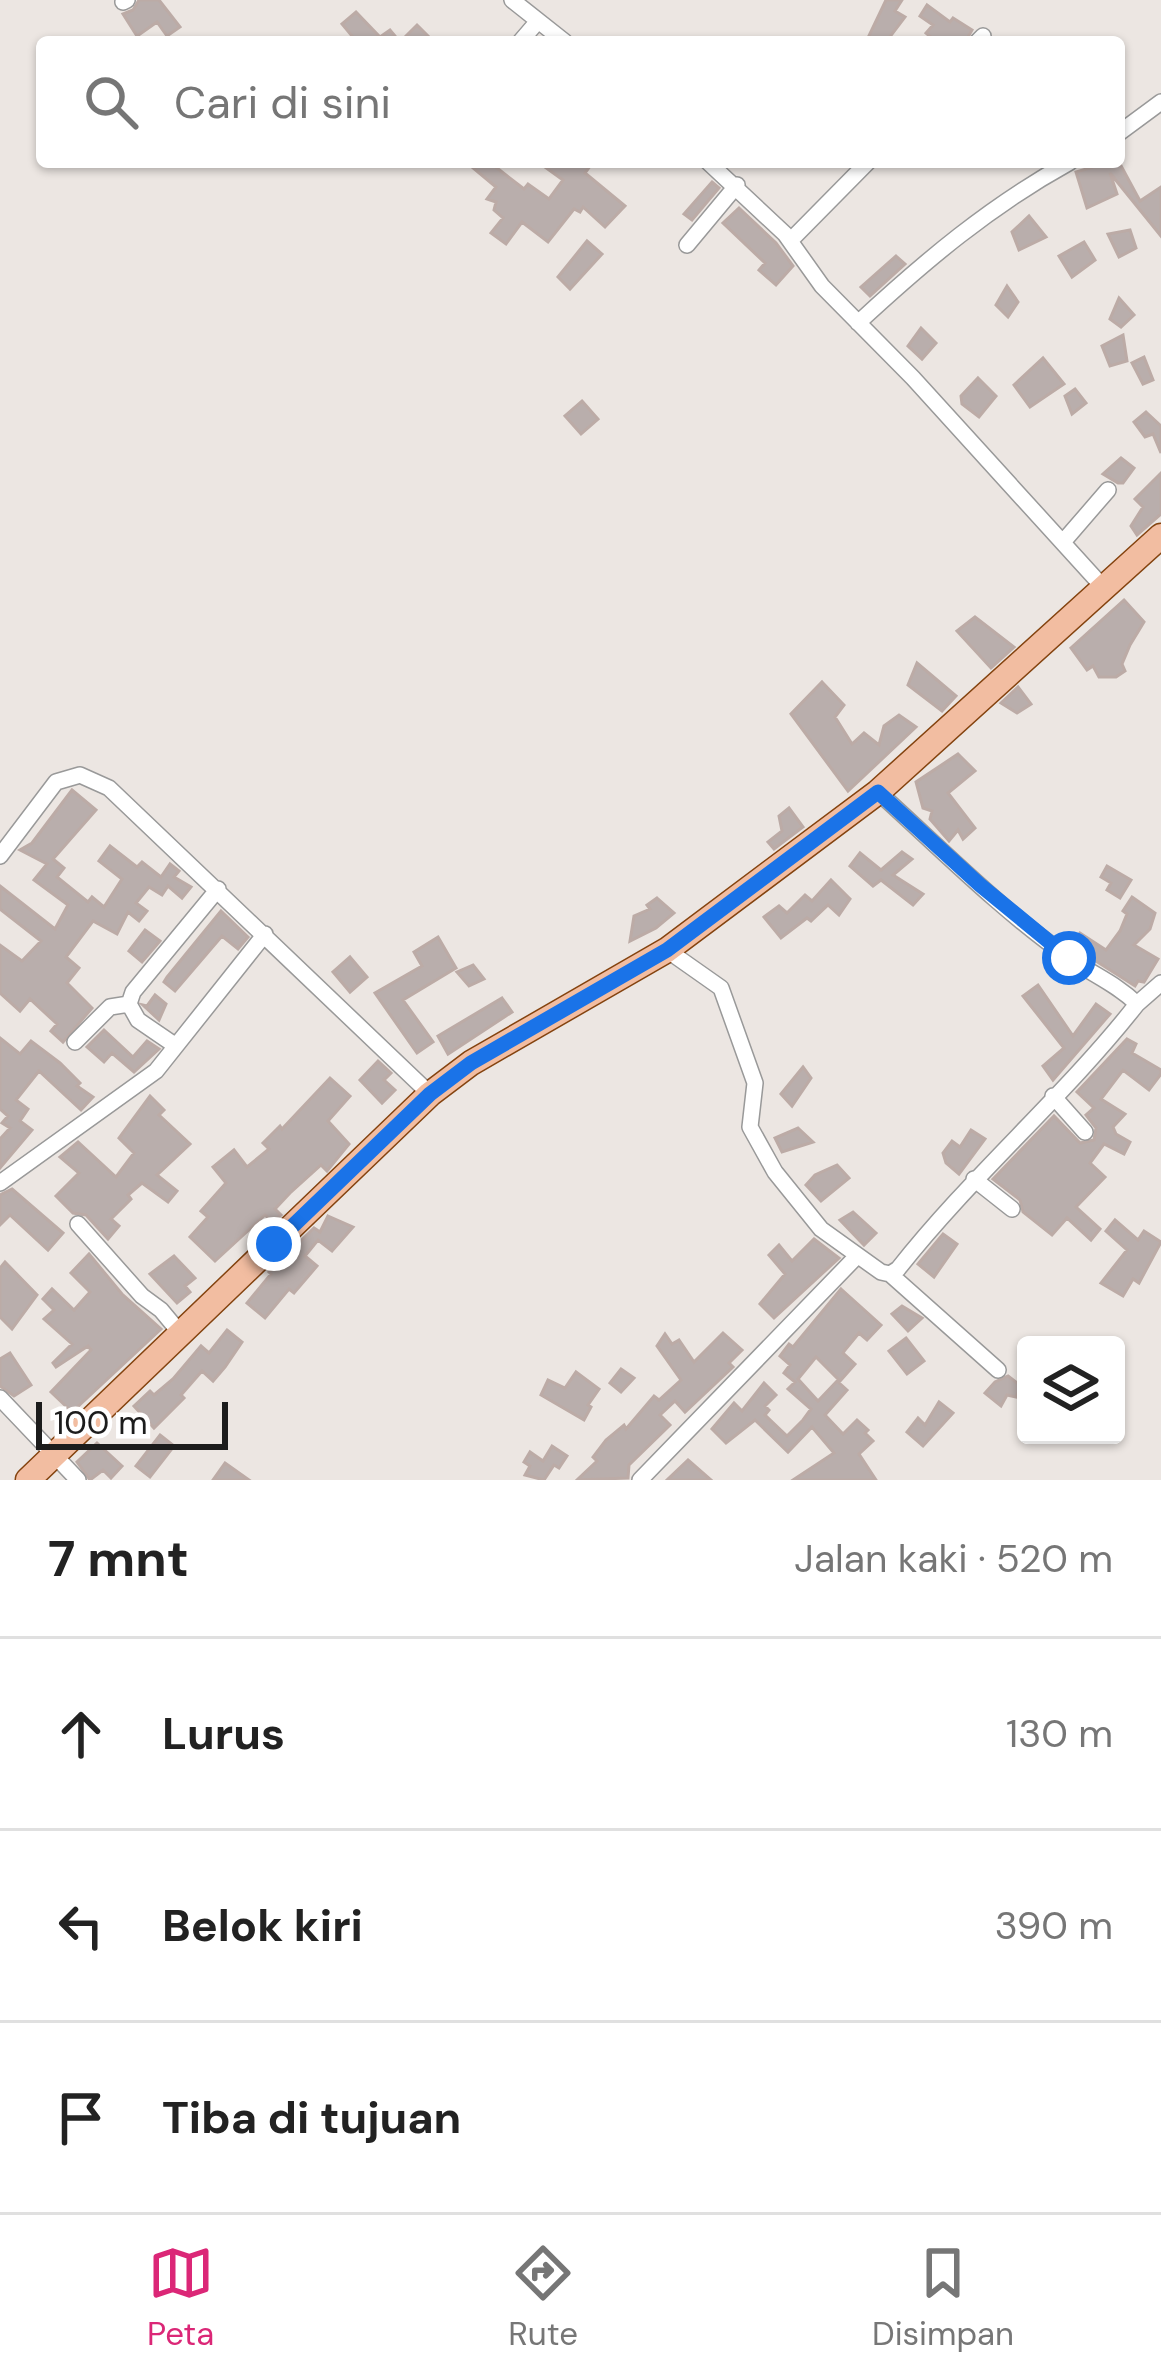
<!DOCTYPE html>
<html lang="id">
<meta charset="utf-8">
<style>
:root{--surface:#fff;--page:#f2f2f2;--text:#222;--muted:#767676;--line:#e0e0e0;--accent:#db2777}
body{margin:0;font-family:"DM Sans",sans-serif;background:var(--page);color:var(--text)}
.controls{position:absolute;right:36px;bottom:36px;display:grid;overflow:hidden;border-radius:12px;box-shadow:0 3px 9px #0004}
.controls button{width:108px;height:108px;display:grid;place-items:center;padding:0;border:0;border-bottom:3px solid var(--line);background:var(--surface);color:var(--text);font:60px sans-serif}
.scale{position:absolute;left:36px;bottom:30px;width:192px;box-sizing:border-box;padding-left:12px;border:6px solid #1c1c1c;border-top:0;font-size:33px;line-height:42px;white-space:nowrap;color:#1c1c1c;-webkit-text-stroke:9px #fff;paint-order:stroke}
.stop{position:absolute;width:36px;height:36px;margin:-27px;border:9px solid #1a73e8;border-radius:50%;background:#fff}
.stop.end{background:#1a73e8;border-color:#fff;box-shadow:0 3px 12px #0008}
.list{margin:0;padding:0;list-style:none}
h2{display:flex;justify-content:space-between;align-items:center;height:156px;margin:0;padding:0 48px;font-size:51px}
h2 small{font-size:39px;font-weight:400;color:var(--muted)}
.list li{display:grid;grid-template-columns:78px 1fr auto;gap:36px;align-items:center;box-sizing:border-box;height:192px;padding:0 48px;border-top:3px solid var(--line)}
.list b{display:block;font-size:45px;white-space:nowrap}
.list em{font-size:39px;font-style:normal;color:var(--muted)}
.icon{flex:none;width:66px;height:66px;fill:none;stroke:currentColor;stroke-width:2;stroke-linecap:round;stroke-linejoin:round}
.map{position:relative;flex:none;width:1161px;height:1480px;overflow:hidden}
.search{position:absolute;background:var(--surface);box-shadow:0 3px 9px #0004;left:36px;right:36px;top:36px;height:132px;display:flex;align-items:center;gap:30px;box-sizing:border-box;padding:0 42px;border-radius:12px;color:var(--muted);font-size:45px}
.sheet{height:732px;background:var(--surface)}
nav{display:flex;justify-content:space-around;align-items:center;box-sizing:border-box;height:168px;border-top:3px solid var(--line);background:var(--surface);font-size:33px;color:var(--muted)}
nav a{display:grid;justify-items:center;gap:6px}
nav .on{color:var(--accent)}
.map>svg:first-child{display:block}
</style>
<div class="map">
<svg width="1161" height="1480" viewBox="0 0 1161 1480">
<rect width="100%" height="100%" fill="#ece6e2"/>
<path fill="#b9aeac" stroke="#bcaba6" stroke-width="3" d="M139 0H159L180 27 167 36 157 22 137 36 123 14 133 10Z
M886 0H902L895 11 905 17 886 42H866Z
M927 5 950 22 953 18 972 30 965 42H928L932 38 926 33 933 25 920 16Z
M356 12 380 37 390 30 400 42H357L342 24Z
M417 25 434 42H400Z
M466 162H502L497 168 524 189 528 184 549 199 563 180 538 162H593L585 173 625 206 605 227 583 207 580 212 574 209 548 242 522 222 506 244 491 233 503 218 494 210 496 202 487 199 496 187Z
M1101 162H1119L1140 201 1161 187V236L1110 173 1117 194 1087 208 1076 172 1103 164Z
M712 182 719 188 692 220 684 214Z
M739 208 776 243 793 266 776 285 759 270 765 263 723 223Z
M1029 216 1046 237 1019 250 1012 232Z
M1130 230 1136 248 1119 257 1108 234Z
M587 241 602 254 570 289 558 277Z
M1084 242 1095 260 1072 277 1059 256Z
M896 256 905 264 870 296 861 287Z
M1007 286 1018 302 1008 317 996 305Z
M1119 298 1134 315 1121 327 1110 319Z
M921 328 936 343 922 359 908 346Z
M1123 335 1127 361 1110 366 1102 346Z
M1144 357 1153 380 1143 384 1132 363Z
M1043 358 1064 384 1030 407 1014 385Z
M978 378 996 396 979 417 962 404 961 396Z
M1075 389 1086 403 1072 414 1065 396Z
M582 401 598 419 581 434 565 416Z
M1146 412 1161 426V453L1153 434 1145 437 1134 422Z
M1121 458 1134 468 1123 483H1118L1103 474Z
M1161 473V514L1137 535 1131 526 1143 507 1135 499Z
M1124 600 1144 622 1130 645 1122 664 1125 671 1116 677H1099L1093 666 1087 670 1071 648Z
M975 617 1014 647 991 668 957 631Z
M917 663 956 696 942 711 908 685Z
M822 682 844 705 835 717 852 744 864 733 879 745 884 726 899 715 916 727 848 791 791 714Z
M1018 687 1031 704 1017 713 1001 703Z
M958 754 975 771 948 793 975 828 963 839 958 830 949 841 930 819 932 811 923 808 916 782Z
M72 790 96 810 53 859 64 868 57 877 88 902 92 897 104 907 122 879 99 861 110 846 137 867 142 862 161 877 170 864 179 871 174 877 191 887 182 898 168 886 162 895 149 887 136 903 147 911 139 921 128 912 117 934 93 921 66 957 79 968 67 983 92 1008 63 1042 51 1031 57 1024 30 999 20 1011 0 993V945L22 961 41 941 0 909V886L55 929 68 905 34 880 47 864 20 850 32 843Z
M789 808 803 827 774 849 768 842 782 831 779 816Z
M902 852 912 859 893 875 923 894 913 905 881 880 873 886 850 866 860 853 881 870Z
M1107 866 1131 880 1120 898 1107 890 1111 883 1101 877Z
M831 880 850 899 839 915 828 905 811 921 807 918 781 938 764 917 779 906 787 913 805 895 812 901Z
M1132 897 1155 913 1150 929 1134 945 1158 959 1144 982 1138 981 1135 986 1080 951 1082 946 1075 941 1080 933 1106 950 1120 931 1127 914 1123 911Z
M657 898 674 913 656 928 630 941 634 916 650 909 647 905Z
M221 911 248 937 238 949 222 936 175 991 164 982 167 977Z
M145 930 160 941 142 962 129 951Z
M438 937 456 968 403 1000 433 1042 417 1053 375 993 422 966 414 952Z
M350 957 367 977 350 992 333 972Z
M473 965 484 979 469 986 457 972Z
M1038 985 1073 1036 1096 1004 1110 1014 1053 1080 1043 1066 1064 1048 1023 996Z
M155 995 166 1004 159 1020 143 1005 147 1006Z
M502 998 512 1012 448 1054 438 1036Z
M104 1030 133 1057 147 1041 159 1049 134 1072 112 1053 104 1062 87 1047Z
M0 1038 20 1054 31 1041 60 1063 80 1083 77 1086 93 1097 81 1110 39 1071 16 1100 28 1109 20 1121 32 1130 0 1168V1139L10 1128 2 1123 8 1116 0 1109Z
M1127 1039 1136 1044 1132 1053 1161 1070V1074L1149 1090 1123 1070 1101 1099 1125 1114 1113 1127 1116 1134 1130 1142 1124 1154 1104 1144 1090 1163 1105 1177 1076 1207 1100 1229 1091 1240 1067 1218 1052 1235 1023 1212 1020 1200 993 1179 1054 1116 1080 1143 1094 1140 1096 1128 1086 1115 1094 1108 1077 1092Z
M378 1061 391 1073 384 1080 395 1090 382 1103 360 1080Z
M803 1067 811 1078 792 1106 781 1094Z
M330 1078 350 1096 328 1121 349 1144 327 1171 321 1165 290 1193 275 1209 281 1215 273 1222 265 1215 215 1261 190 1237 208 1217 201 1211 226 1183 213 1167 234 1150 247 1167 269 1149 263 1143 280 1126 282 1129Z
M150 1096 164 1110 159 1115 190 1144 157 1175 177 1191 168 1202 142 1183 128 1195 131 1199 111 1219 119 1226 108 1239 86 1215 73 1213 56 1196 79 1173 60 1157 78 1142 116 1177 134 1153 119 1138Z
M798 1128 813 1142 782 1152 775 1138Z
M971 1130 985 1139 959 1174 946 1163 943 1153 952 1141 960 1147Z
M837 1165 849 1178 821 1201 806 1185 815 1175Z
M12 1189 63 1233 48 1250 10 1215 0 1225V1195Z
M853 1212 876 1233 864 1245 840 1220Z
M328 1216 353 1227 332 1251 318 1240 305 1256 317 1266 294 1293 289 1289 265 1318 247 1303 271 1274 269 1272 314 1228 320 1232Z
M1115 1220 1138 1240 1144 1231 1161 1242 1139 1283 1133 1279 1123 1296 1101 1283 1127 1250 1106 1231Z
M943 1234 957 1244 934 1277 918 1264Z
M814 1239 839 1258 774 1318 760 1304 785 1274 769 1255 779 1245 792 1261Z
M89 1254 122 1294 161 1329 72 1412 51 1392 91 1350 88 1346 56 1367 53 1363 72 1344 44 1319 54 1310 43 1299 52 1289 74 1310 90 1292 71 1273Z
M174 1256 195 1278 185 1286 190 1292 177 1303 150 1274Z
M5 1262 37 1295 12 1329 0 1317V1268Z
M841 1289 881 1325 867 1340 859 1333 845 1350 843 1353 855 1364 840 1381 816 1357 798 1379 818 1401 837 1381 847 1390 825 1415 843 1434 857 1420 868 1430 865 1433 873 1441 859 1454 876 1480H793L834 1453 812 1427 788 1452 755 1420 726 1443 712 1429 734 1403 742 1411 764 1383 776 1395 765 1406 769 1410 765 1415 787 1436 803 1420 811 1409 788 1389 795 1382 784 1373 790 1365 780 1356 789 1344 793 1347Z
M902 1306 922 1318 908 1331 892 1314Z
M227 1330 242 1342 225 1367 213 1381 202 1371 181 1395 184 1398 154 1428 134 1406 150 1391 154 1395 173 1379 201 1346 209 1353Z
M723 1333 742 1350 729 1363 733 1367 685 1412 675 1401 660 1415 670 1425 629 1465 628 1478 577 1480 597 1461 593 1457 606 1440 624 1425 626 1429 654 1396 659 1400 681 1380 657 1346 665 1334 672 1344 679 1340 694 1362Z
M906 1338 924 1361 907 1374 889 1351Z
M10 1353 31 1385 14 1396 0 1386V1359Z
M621 1369 634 1378 621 1392 610 1383Z
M576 1372 599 1389 588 1405 591 1407 584 1420 541 1395 548 1380 565 1388Z
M1008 1376 1021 1386 1016 1397 1007 1395 1001 1406 985 1393 995 1382Z
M939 1402 953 1413 923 1446 907 1432 918 1418 925 1425Z
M160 1435 174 1446 150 1477 136 1466Z
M97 1443 122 1466 111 1478 103 1470 90 1480 77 1462Z
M552 1446 567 1456 559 1468 554 1465 544 1480 525 1475 530 1466 524 1462 530 1452 543 1461Z
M688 1460 711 1480H667Z
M225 1463 249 1480H213Z"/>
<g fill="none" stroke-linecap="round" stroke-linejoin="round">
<defs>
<path id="street" d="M512 0 565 42
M123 2 127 0
M520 42 538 21
M977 42 983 36
M1119 133 1161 102
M708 162 785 234 822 286 913 378 1103 587
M790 241 868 162
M687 245 737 185
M858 323C925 261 990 206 1070 162
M1063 542 1108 490
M0 856 56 782 80 775 109 788 430 1094
M667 950 721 988 755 1083 750 1127 775 1172 821 1229 881 1272 890 1274 898 1269C973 1174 1064 1097 1137 1004 1117 984 1091 974 1068 957 1000 909 940 848 878 792
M1137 1004 1161 983
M75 1042 110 1007 129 1004
M176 1046 138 1020 129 1004 133 992 218 889
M1053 1096 1085 1132
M974 1179 1012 1209
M0 1183 156 1071 265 934
M78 1224 142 1296 161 1310 181 1334
M890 1274 998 1370
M0 1398 78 1480
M640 1480 857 1256"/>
<path id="primary" d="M28 1480 430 1094 471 1063 667 950 878 792 1161 536"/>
</defs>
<use href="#street" stroke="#999" stroke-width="18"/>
<use href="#primary" stroke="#84430f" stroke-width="27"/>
<use href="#street" stroke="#fff" stroke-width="15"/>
<use href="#primary" stroke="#f2bda1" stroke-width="24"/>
</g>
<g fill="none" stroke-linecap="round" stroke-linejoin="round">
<path stroke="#1a73e8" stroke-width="15" d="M274 1244 430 1094 471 1063 667 950 878 792 980 885 1069 958"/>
</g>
</svg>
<div class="controls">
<button><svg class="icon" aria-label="layers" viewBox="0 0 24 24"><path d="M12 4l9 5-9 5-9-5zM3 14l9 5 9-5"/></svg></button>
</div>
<div class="scale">100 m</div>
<div class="stop" style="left:1069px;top:958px"></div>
<div class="stop end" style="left:274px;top:1244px"></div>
<div class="search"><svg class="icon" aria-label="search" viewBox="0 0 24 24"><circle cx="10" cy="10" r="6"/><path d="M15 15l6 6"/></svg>Cari di sini</div>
</div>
<section class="sheet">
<h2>7 mnt<small>Jalan kaki · 520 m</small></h2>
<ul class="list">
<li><svg class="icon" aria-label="ahead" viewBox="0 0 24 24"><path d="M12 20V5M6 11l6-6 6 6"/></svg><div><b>Lurus</b></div><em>130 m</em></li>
<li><svg class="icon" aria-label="left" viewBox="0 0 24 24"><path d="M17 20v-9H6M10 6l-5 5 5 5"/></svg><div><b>Belok kiri</b></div><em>390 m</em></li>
<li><svg class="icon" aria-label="arrive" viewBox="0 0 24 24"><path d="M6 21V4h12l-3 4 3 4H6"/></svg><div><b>Tiba di tujuan</b></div></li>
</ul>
</section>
<nav>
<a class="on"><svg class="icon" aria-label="map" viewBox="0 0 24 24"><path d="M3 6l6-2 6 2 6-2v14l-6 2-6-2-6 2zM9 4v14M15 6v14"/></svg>Peta</a>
<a><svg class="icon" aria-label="directions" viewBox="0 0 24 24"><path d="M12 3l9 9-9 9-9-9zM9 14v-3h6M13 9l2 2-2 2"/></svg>Rute</a>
<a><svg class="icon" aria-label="saved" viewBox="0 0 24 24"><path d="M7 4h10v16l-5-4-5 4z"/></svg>Disimpan</a>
</nav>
